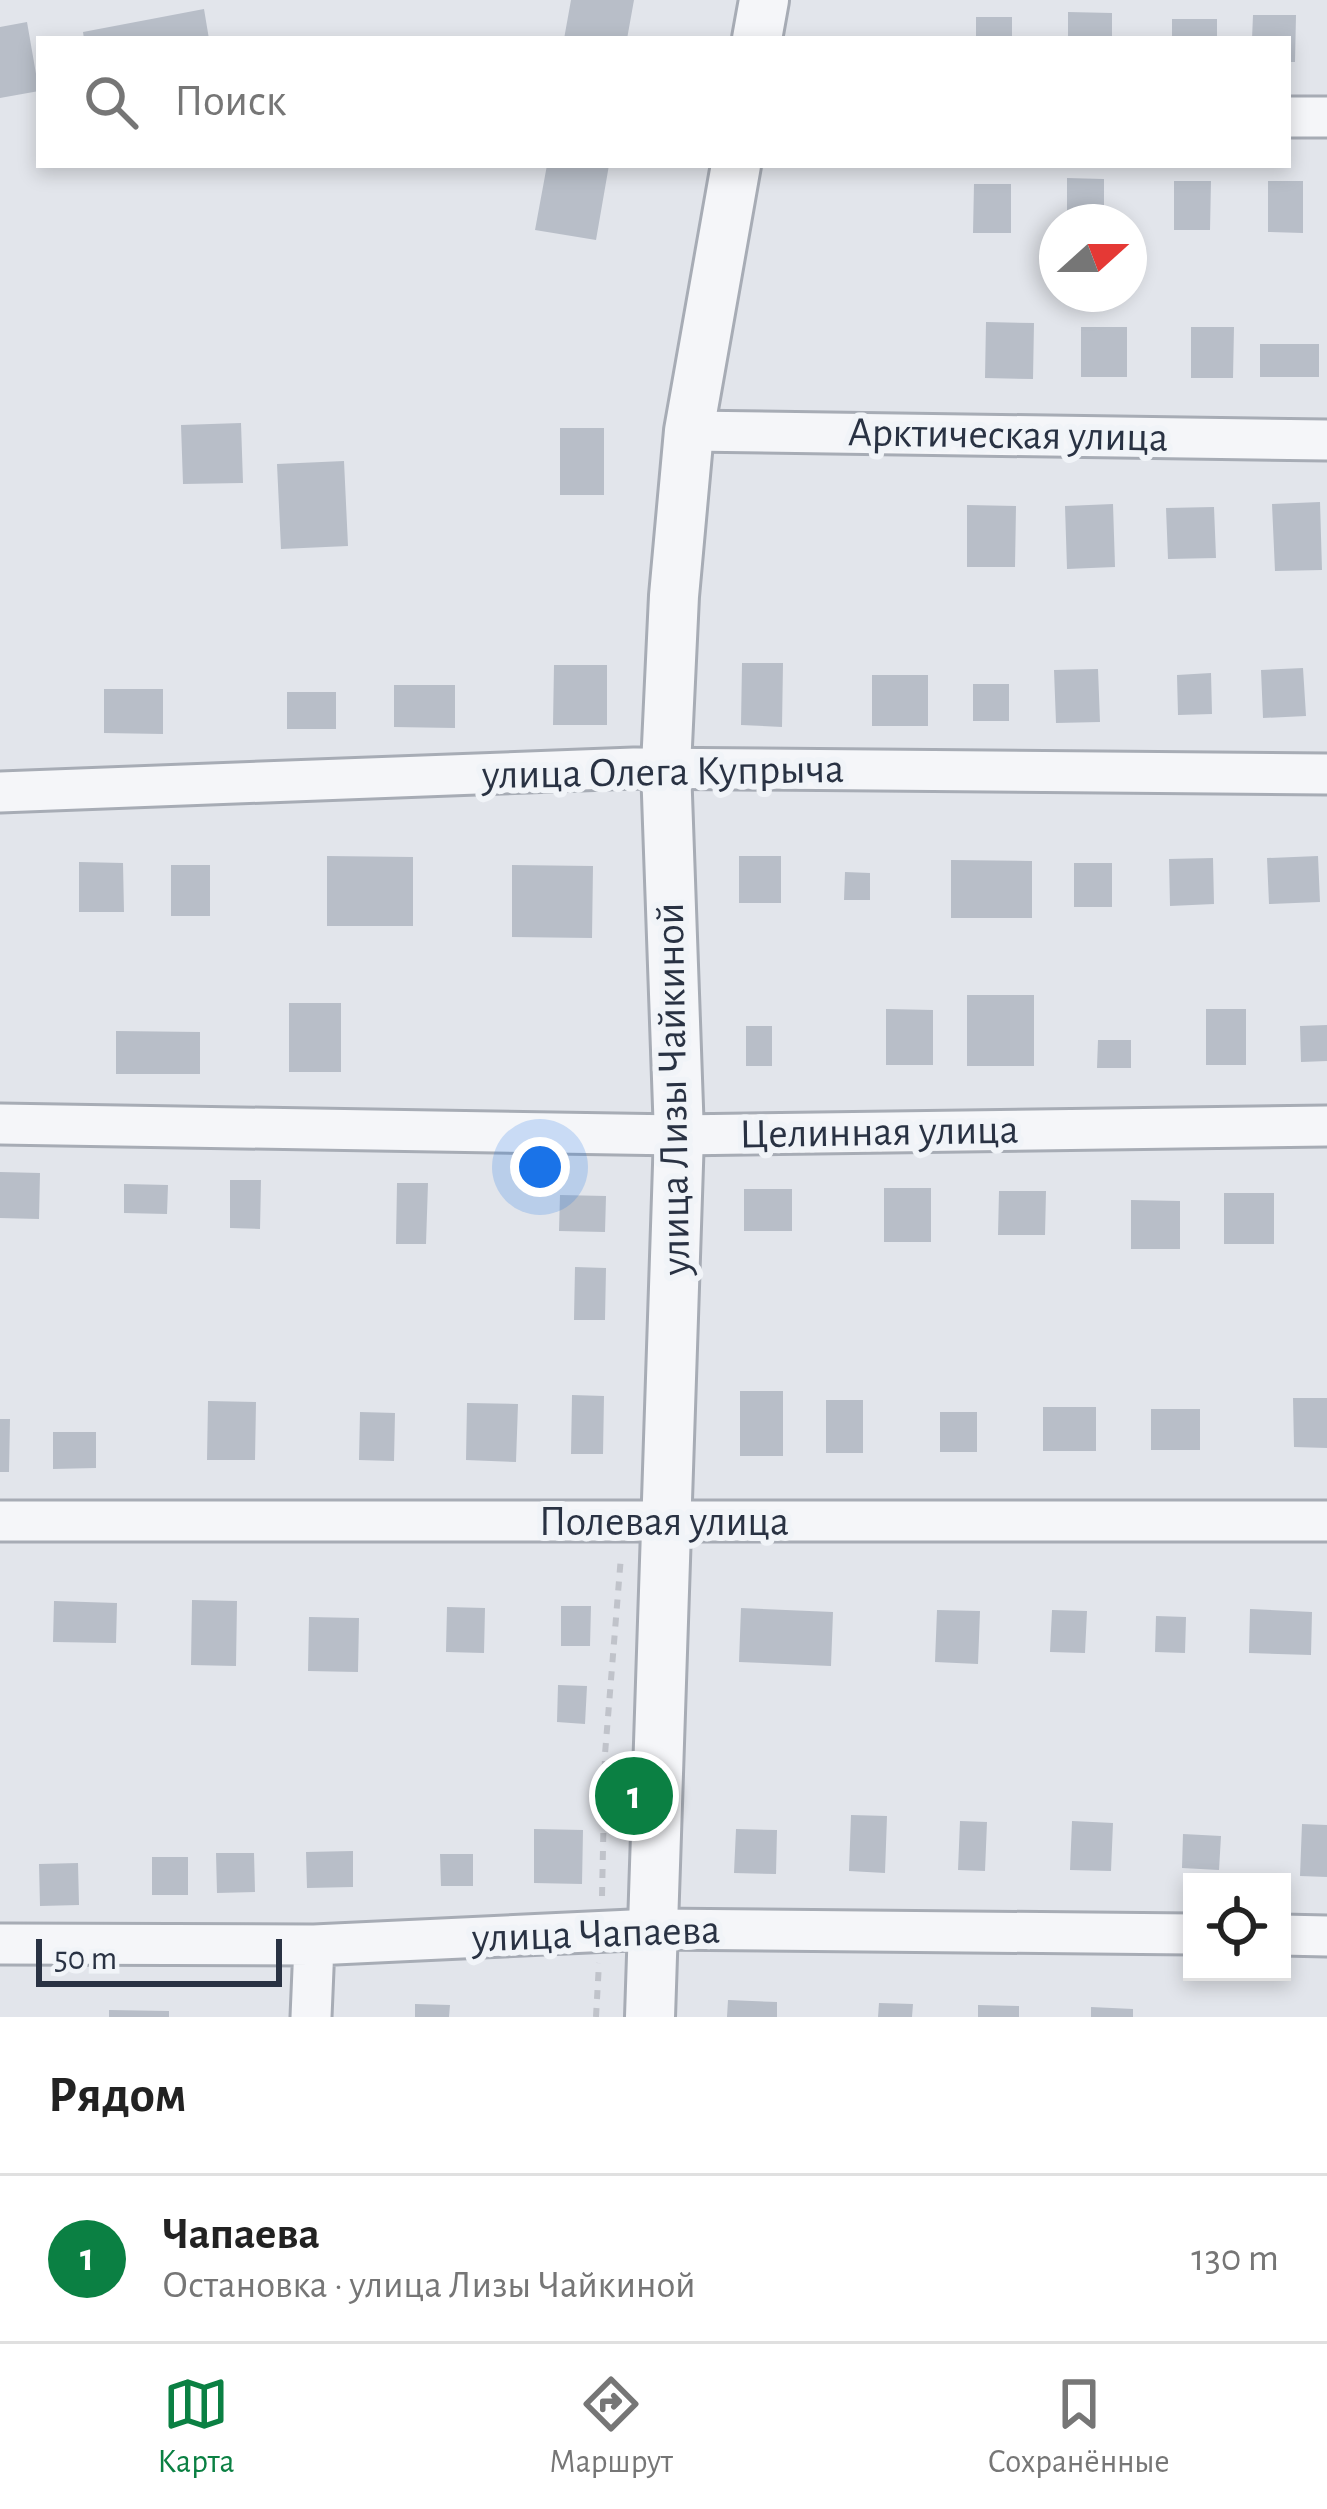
<!DOCTYPE html>
<html lang="ru">
<meta charset="utf-8">
<style>
:root{--surface:#fff;--page:#f2f2f2;--text:#222;--muted:#767676;--line:#e0e0e0;--accent:#0b8043}
body{margin:0;font-family:"Alegreya Sans",sans-serif;background:var(--page);color:var(--text)}
.controls{position:absolute;right:36px;bottom:36px;display:grid;overflow:hidden;border-radius:0px;box-shadow:0 6px 18px #0003}
.controls button{width:108px;height:108px;display:grid;place-items:center;padding:0;border:0;border-bottom:3px solid var(--line);background:var(--surface);color:var(--text);font:60px sans-serif}
.compass{position:absolute;left:1039px;top:204px;width:108px;height:108px;border-radius:50%;background:var(--surface);box-shadow:0 6px 18px #0003;rotate:69deg}
.scale{position:absolute;left:36px;bottom:30px;width:246px;box-sizing:border-box;padding-left:12px;border:6px solid #293243;border-top:0;font-size:33px;line-height:42px;white-space:nowrap;color:#293243;-webkit-text-stroke:9px #f1f4f8;paint-order:stroke}
.you{position:absolute;left:540px;top:1167px;width:42px;height:42px;margin:-30px;border:9px solid #fff;border-radius:50%;background:#1a73e8;box-shadow:0 0 0 18px #1a73e833}
.badge{display:grid;place-items:center;width:78px;height:78px;border-radius:50%;background:var(--accent);color:#fff;font-size:39px;font-weight:700}
.pin{position:absolute;translate:-50% -50%;border:6px solid #fff;box-shadow:0 3px 12px #0006}
.list{margin:0;padding:0;list-style:none}
h2{display:flex;justify-content:space-between;align-items:center;height:156px;margin:0;padding:0 48px;font-size:51px}
h2 small{font-size:39px;font-weight:400;color:var(--muted)}
.list li{display:grid;grid-template-columns:78px 1fr auto;gap:36px;align-items:center;box-sizing:border-box;height:168px;padding:0 48px;border-top:3px solid var(--line)}
.list b{display:block;font-size:45px;white-space:nowrap}
.list p{margin:0;font-size:39px;white-space:nowrap;color:var(--muted)}
.list em{font-size:39px;font-style:normal;color:var(--muted)}
.icon{flex:none;width:66px;height:66px;fill:none;stroke:currentColor;stroke-width:2;stroke-linecap:round;stroke-linejoin:round}
.map{position:relative;flex:none;width:1327px;height:2017px;overflow:hidden}
.search{position:absolute;background:var(--surface);box-shadow:0 6px 18px #0003;left:36px;right:36px;top:36px;height:132px;display:flex;align-items:center;gap:30px;box-sizing:border-box;padding:0 42px;border-radius:0px;color:var(--muted);font-size:45px}
.sheet{height:324px;background:var(--surface)}
nav{display:flex;justify-content:space-around;align-items:center;box-sizing:border-box;height:168px;border-top:3px solid var(--line);background:var(--surface);font-size:33px;color:var(--muted)}
nav a{display:grid;justify-items:center;gap:6px}
nav .on{color:var(--accent)}
.map>svg:first-child{display:block}
</style>
<div class="map">
<svg width="1327" height="2017" viewBox="0 0 1327 2017">
<rect width="100%" height="100%" fill="#e2e5eb"/>
<path fill="#b8bec8" d="M571 0H634L627 39H564Z
M204 9 209 39H84L83 32Z
M1068 12 1112 13V39H1068Z
M1253 15H1296L1295 62H1288V39H1252Z
M976 17H1012V39H976Z
M1172 19H1217V39H1172Z
M27 22 39 91 0 98V27Z
M547 165H609L596 240 535 230Z
M1067 178 1104 179V222H1067Z
M1174 181H1211L1210 230H1174Z
M1268 181H1303V233L1268 232Z
M974 184H1011V233H973Z
M986 322 1034 323 1033 379 985 378Z
M1081 327H1127V377H1081Z
M1191 327H1234L1233 378H1191Z
M1260 344H1319V377H1260Z
M241 423 243 483 183 484 181 425Z
M560 428H604V495H560Z
M344 461 348 546 281 549 277 464Z
M1320 502 1322 570 1275 571 1272 504Z
M1113 504 1115 567 1067 569 1065 506Z
M967 505 1016 506 1015 567H967Z
M1214 507 1216 558 1168 559 1166 508Z
M742 663H783L782 727 741 725Z
M554 665H607V725H553Z
M1303 668 1306 716 1263 718 1261 670Z
M1098 669 1100 722 1056 723 1054 670Z
M1211 673 1212 714 1178 715 1177 675Z
M872 675H928V726H872Z
M973 684H1009V721H973Z
M394 685H455V728L394 727Z
M104 689H163V734L104 733Z
M287 692H336V729H287Z
M327 856 413 857V926H327Z
M739 856H781V903H739Z
M1318 856 1320 902 1269 904 1267 858Z
M1213 858 1214 904 1170 906 1169 859Z
M951 860 1032 861V918H951Z
M79 862 123 863 124 912H79Z
M1074 863H1112V907H1074Z
M171 865H210V916H171Z
M512 865 593 866 592 938 512 937Z
M845 872 870 873V900H844Z
M967 995H1034V1066H967Z
M289 1003H341V1072H289Z
M886 1009 933 1010V1065H886Z
M1206 1009H1246V1065H1206Z
M1327 1025V1061L1301 1062 1300 1026Z
M746 1026H772V1066H746Z
M116 1031 200 1032V1074H116Z
M1098 1040H1131V1068H1097Z
M0 1172 40 1173 39 1219 0 1218Z
M230 1180H261L260 1229 230 1228Z
M397 1183H428L426 1244H396Z
M124 1184 168 1185 167 1214 124 1213Z
M884 1188H931V1242H884Z
M744 1189H792V1231H744Z
M999 1191H1046L1045 1235H998Z
M1224 1193H1274V1244H1224Z
M560 1195 606 1196 605 1232 559 1231Z
M1131 1200 1180 1201V1249H1131Z
M575 1267 606 1268 605 1320H574Z
M740 1391H783V1456H740Z
M572 1395 604 1396 603 1454H571Z
M1293 1398H1327V1448L1294 1447Z
M826 1400H863V1453H826Z
M208 1401 256 1402 255 1460H207Z
M467 1403 518 1404 516 1462 466 1460Z
M1043 1407H1096V1451H1043Z
M1151 1409H1200V1450H1151Z
M360 1412 395 1413 394 1461 359 1460Z
M940 1412H977V1452H940Z
M0 1419H10L9 1472H0Z
M53 1432H96V1468L53 1469Z
M192 1600 237 1601 236 1666 191 1665Z
M54 1601 117 1603 116 1643 53 1642Z
M561 1606H591L590 1646H561Z
M447 1607 485 1608 484 1653 446 1652Z
M741 1608 833 1612 831 1666 739 1662Z
M1250 1609 1312 1612 1311 1655 1249 1653Z
M937 1610 980 1611 978 1664 935 1662Z
M1052 1610 1087 1611 1085 1653 1050 1652Z
M1156 1616 1186 1617 1185 1653 1155 1652Z
M309 1617 359 1618 358 1672 308 1671Z
M558 1685 587 1686 585 1724 557 1722Z
M851 1815 887 1816 885 1873 849 1871Z
M960 1821 987 1822 985 1871 958 1870Z
M1072 1821 1113 1823 1111 1871 1070 1870Z
M1302 1824 1327 1825V1877L1300 1876Z
M534 1829 583 1830 582 1884 534 1883Z
M736 1829 777 1830 776 1874 734 1873Z
M1183 1834 1221 1836 1219 1870 1182 1868Z
M353 1851V1887L307 1888 306 1852Z
M216 1853H254L255 1892 217 1893Z
M440 1854H473V1886H441Z
M152 1857H188V1895H152Z
M78 1863 79 1905 40 1906 39 1864Z
M728 2000 777 2002V2017H727Z
M879 2003 913 2004 912 2017H878Z
M415 2004 450 2005 449 2017H415Z
M978 2005 1019 2006V2017H978Z
M1091 2007 1133 2009V2017H1091Z
M109 2010 169 2011V2017H109Z"/>
<g fill="none" stroke-linecap="round" stroke-linejoin="round">
<defs>
<path id="minor" d="M1288 117H1327
M689 431 1327 440
M0 792 634 768 1327 774
M0 1124 679 1135 1327 1126
M0 1521H1327
M1282 1935 1327 1936
M0 1944 314 1945 653 1929 1192 1934
M311 2017 314 1945"/>
<path id="tertiary" d="M757 39 764 0
M650 2017 679 1135 666 767 674 596 689 431 736 165"/>
</defs>
<use href="#minor" stroke="#a7acb5" stroke-width="45"/>
<use href="#tertiary" stroke="#a7acb5" stroke-width="54"/>
<path stroke="#c0c3ca" stroke-width="6" stroke-dasharray="9 9" stroke-linecap="butt" d="M602 1896 605 1754 621 1556
M596 2017 599 1963"/>
<use href="#minor" stroke="#f5f6f9" stroke-width="39"/>
<use href="#tertiary" stroke="#f5f6f9" stroke-width="48"/>
</g>
<g text-anchor="middle" dominant-baseline="central" stroke-width="12" stroke-linejoin="round" paint-order="stroke">
<g font-size="42" fill="#293243" stroke="#f1f4f8">
<text transform="translate(1008 435) rotate(1)">Арктическая улица</text>
<text transform="translate(663 772) rotate(-1)">улица Олега Купрыча</text>
<text transform="translate(673 1089) rotate(-91)">улица Лизы Чайкиной</text>
<text transform="translate(879 1132) rotate(-1)">Целинная улица</text>
<text x="664" y="1522">Полевая улица</text>
<text transform="translate(596 1934) rotate(-2)">улица Чапаева</text>
</g>
</g>
</svg>
<div class="controls">
<button><svg class="icon" aria-label="locate" viewBox="0 0 24 24"><circle cx="12" cy="12" r="6"/><path d="M12 2v4M12 18v4M2 12h4M18 12h4"/></svg></button>
</div>
<svg class="compass" viewBox="-18 -18 36 36"><path d="M0-13l5 13h-10z" fill="#e53935"/><path d="M0 13l5-13h-10z" fill="#767676"/></svg>
<div class="scale">50 m</div>
<div class="you"></div>
<div class="pin badge" style="left:634px;top:1796px">1</div>
<div class="search"><svg class="icon" aria-label="search" viewBox="0 0 24 24"><circle cx="10" cy="10" r="6"/><path d="M15 15l6 6"/></svg>Поиск</div>
</div>
<section class="sheet">
<h2>Рядом<small></small></h2>
<ul class="list">
<li><span class="badge">1</span><div><b>Чапаева</b><p>Остановка · улица Лизы Чайкиной</p></div><em>130 m</em></li>
</ul>
</section>
<nav>
<a class="on"><svg class="icon" aria-label="map" viewBox="0 0 24 24"><path d="M3 6l6-2 6 2 6-2v14l-6 2-6-2-6 2zM9 4v14M15 6v14"/></svg>Карта</a>
<a><svg class="icon" aria-label="directions" viewBox="0 0 24 24"><path d="M12 3l9 9-9 9-9-9zM9 14v-3h6M13 9l2 2-2 2"/></svg>Маршрут</a>
<a><svg class="icon" aria-label="saved" viewBox="0 0 24 24"><path d="M7 4h10v16l-5-4-5 4z"/></svg>Сохранённые</a>
</nav>
